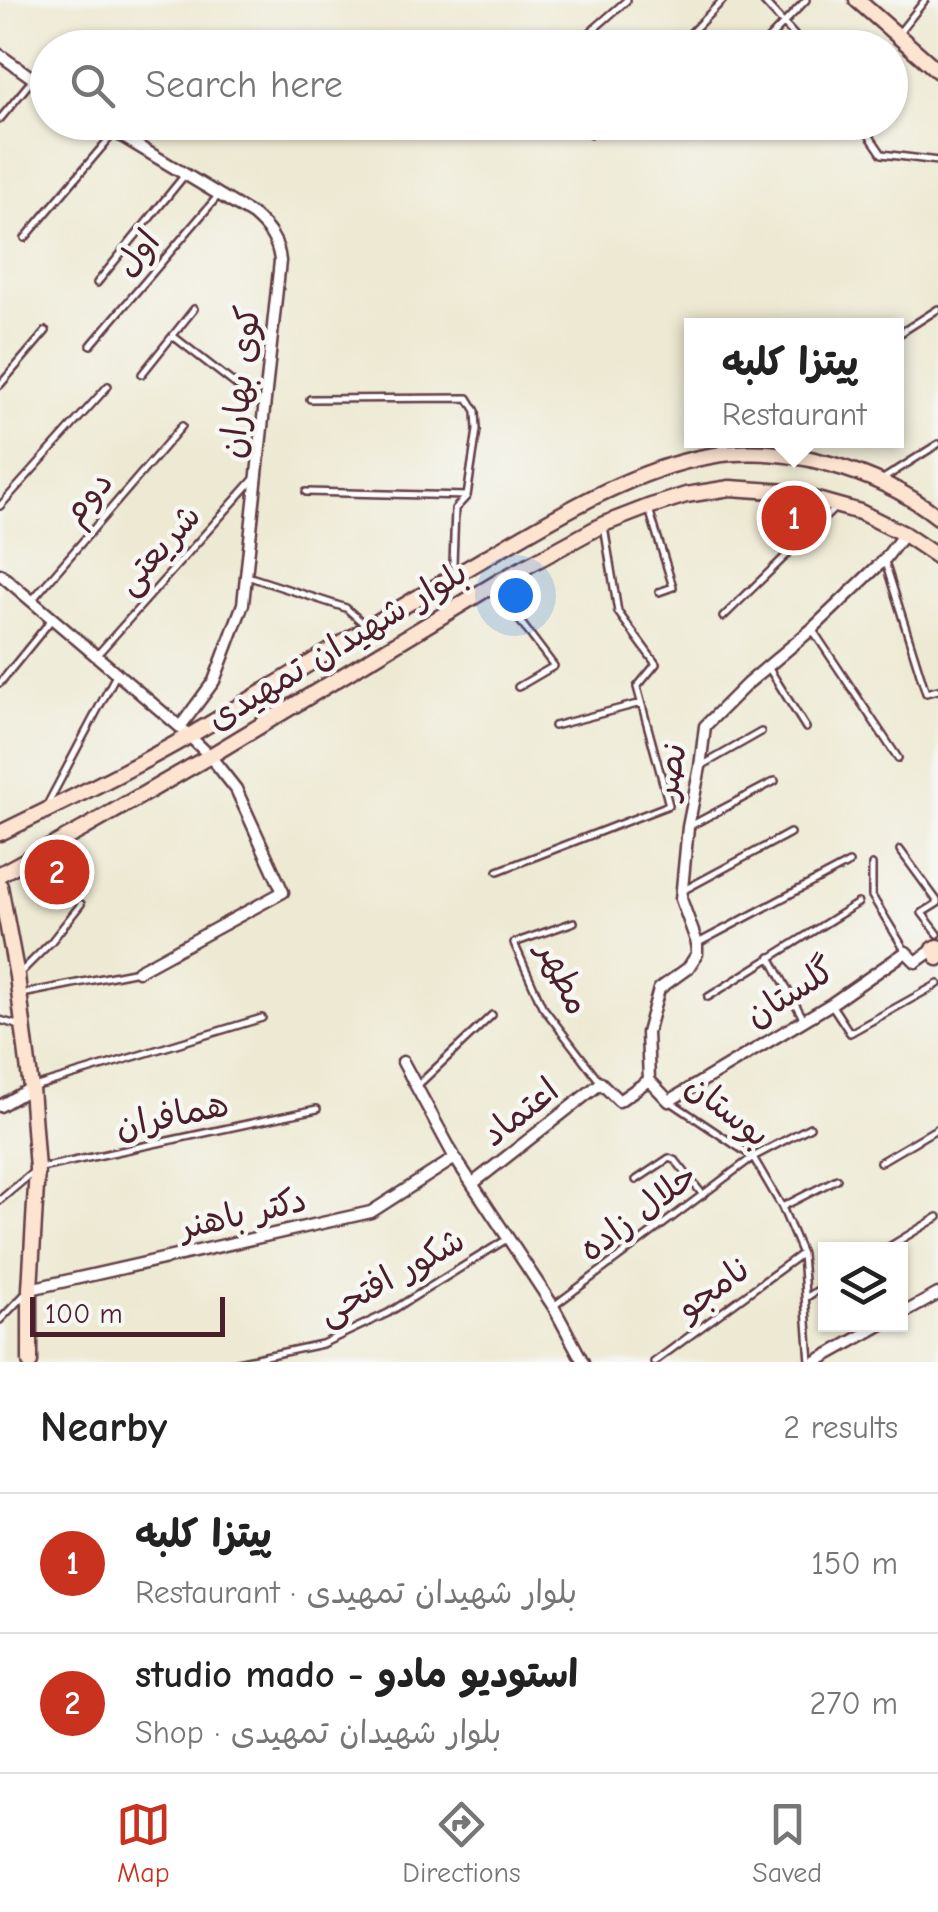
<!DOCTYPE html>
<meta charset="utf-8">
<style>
:root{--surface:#fff;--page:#f6f6f6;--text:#222;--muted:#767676;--line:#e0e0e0;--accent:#c8321e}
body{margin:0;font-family:"Comic Neue","Playpen Sans Arabic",sans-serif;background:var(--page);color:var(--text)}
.controls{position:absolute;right:30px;bottom:30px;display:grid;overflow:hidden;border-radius:0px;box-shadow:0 2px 8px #0004}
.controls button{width:90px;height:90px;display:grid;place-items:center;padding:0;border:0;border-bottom:2px solid var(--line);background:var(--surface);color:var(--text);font:50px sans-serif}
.scale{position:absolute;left:30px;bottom:25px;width:195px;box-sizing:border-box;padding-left:10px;border:5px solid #4a1f2b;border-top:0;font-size:28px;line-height:35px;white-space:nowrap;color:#4a1f2b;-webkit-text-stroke:8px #f6f6f2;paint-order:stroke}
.you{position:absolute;left:515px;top:595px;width:35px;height:35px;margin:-25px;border:8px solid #fff;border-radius:50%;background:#1a73e8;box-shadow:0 0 0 15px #1a73e833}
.badge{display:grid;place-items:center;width:65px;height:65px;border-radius:50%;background:var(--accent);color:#fff;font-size:32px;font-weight:700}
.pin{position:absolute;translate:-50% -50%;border:5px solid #fff;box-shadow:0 2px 10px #0006}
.popup{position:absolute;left:684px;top:318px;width:220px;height:130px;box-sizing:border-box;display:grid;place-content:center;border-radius:0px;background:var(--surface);filter:drop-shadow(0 2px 8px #0005);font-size:32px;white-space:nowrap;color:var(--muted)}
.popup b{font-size:38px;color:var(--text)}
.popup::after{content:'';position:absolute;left:50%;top:100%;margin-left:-20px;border:20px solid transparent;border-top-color:var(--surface)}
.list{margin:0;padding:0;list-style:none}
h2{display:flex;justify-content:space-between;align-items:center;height:130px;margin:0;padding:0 40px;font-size:42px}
h2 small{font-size:32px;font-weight:400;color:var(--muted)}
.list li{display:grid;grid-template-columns:65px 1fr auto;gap:30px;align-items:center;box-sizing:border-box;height:140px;padding:0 40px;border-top:2px solid var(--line)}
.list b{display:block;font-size:38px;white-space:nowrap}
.list p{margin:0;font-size:32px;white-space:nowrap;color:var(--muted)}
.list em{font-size:32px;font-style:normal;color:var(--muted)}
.icon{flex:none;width:55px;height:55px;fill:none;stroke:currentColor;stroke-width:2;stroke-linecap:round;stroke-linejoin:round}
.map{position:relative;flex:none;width:938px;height:1362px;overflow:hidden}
.search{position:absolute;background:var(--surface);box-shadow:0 2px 8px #0004;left:30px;right:30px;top:30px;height:110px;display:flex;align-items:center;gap:25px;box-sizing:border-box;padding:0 35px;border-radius:55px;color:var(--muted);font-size:38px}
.sheet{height:410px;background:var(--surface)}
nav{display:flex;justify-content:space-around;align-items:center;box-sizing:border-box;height:140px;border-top:2px solid var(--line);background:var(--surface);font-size:28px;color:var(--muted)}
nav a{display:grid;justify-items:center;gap:5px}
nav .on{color:var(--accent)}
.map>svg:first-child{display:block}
</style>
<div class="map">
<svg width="938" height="1362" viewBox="0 0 938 1362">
<rect width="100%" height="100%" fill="#f6f6f2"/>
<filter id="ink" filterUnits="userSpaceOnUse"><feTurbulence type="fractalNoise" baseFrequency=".01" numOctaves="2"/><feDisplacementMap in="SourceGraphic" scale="20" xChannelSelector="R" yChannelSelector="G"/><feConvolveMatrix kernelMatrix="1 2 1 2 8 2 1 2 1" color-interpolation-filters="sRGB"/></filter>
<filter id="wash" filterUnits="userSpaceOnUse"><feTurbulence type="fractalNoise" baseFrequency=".0048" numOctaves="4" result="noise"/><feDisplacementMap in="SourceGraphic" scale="40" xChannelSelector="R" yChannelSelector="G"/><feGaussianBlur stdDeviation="2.25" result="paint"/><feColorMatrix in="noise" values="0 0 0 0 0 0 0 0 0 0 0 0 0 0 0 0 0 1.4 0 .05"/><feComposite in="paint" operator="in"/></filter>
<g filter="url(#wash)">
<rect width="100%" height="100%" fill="#ede9d2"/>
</g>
<g filter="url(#ink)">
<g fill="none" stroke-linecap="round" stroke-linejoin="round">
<defs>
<path id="lane" d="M762 0 806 48
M899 33 925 0
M587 35 627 0
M676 48 723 0
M760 48 806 0
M0 119 33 79
M860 122 882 154 938 161
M679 130 686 122
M590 134 602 122
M25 238 114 133
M97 283 184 176
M173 336 263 406
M896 336 938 309
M91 345 218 196
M142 374 194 309
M0 385 46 331
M310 399 468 398 476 411 477 430 467 496 455 509 453 564 458 574
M717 451 734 440
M883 479 938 444
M306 492 467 496
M0 506 108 386
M649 509 673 587 659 592
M885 562 926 693 938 690
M247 576 346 608 364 624
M495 588 554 666 518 687
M33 599 182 426
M723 617 835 508
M812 629 898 758
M97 655 253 480
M768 667 806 728
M0 683 52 619
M554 726 641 703
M703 765 761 732
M47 805 116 675
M690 826 775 781
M900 850 938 902
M872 865V896L906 952
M498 871 669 805 637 687 656 664 618 612 604 526
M684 890 790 833
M938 903 922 913 938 934
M574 922 514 943 542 1006 601 1083
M700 942 849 863
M770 957 804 1020
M19 974 51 942 81 904
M22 994 138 971
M708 997 858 903
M831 1004 850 1033 938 984
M0 1020 20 1026
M417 1086 492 1015
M34 1087 262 1018
M671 1102 753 1157 782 1207 802 1254 810 1362
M880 1162 938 1128
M41 1168 317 1109
M636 1180 669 1158 676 1161 703 1195
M0 1200 32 1173
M782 1207 837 1179
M884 1250 938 1217
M807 1297 826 1285
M555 1305 753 1157 810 1127
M0 1320 26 1293
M237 1362 322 1344 388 1313 507 1239
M654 1362 801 1254"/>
<path id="street" d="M0 55 48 89
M98 122 253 215C268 228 278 240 280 261L243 604 214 681 180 727
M0 574 180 727 210 756 236 789 283 892 138 971
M403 1062 455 1158 553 1306 583 1362
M649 1080 647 1033 659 989 688 968 697 954V943L681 899 688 827 700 767 705 726 747 684 812 629 885 559 904 534
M0 1106 31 1088
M472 1184 601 1083 619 1101 649 1080 669 1101 831 1004 906 952 916 962 934 949
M30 1289 371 1212 455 1158
M900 1315 938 1294
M815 1362 883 1324"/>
<path id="secondary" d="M857 0 938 71
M0 833C64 802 128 771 189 736 279 684 366 627 456 575 531 532 624 470 710 456 786 443 878 470 938 517
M0 874 83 829 210 756 503 579 604 524 648 507 686 495 730 488 788 492 860 512 904 534 938 557
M0 886 17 976 31 1088 37 1169 30 1289V1362
M938 947 934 949 938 958"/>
</defs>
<use href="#lane" stroke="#623d44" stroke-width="10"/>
<use href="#street" stroke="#623d44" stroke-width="15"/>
<use href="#secondary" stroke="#623d44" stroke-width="19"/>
<use href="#lane" stroke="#fff" stroke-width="5"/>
<use href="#street" stroke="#fff" stroke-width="10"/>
<use href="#secondary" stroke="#fde4d1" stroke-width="14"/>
</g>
</g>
<g text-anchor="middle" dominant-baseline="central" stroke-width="9" stroke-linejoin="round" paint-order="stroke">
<g font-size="35" fill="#4a1f2b" stroke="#f6f6f2">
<text transform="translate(137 253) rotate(-50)">اول</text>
<text transform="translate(240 382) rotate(-84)">کوی بهاران</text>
<text transform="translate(87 497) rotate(-49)">دوم</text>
<text transform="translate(158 549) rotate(-48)">شریعتی</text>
<text transform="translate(337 645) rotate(-31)">بلوار شهیدان تمهیدی</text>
<text transform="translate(670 771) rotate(-80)">نصر</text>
<text transform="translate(564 978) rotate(64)">مطهر</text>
<text transform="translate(790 992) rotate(-32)">گلستان</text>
<text transform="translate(728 1110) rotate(38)">بوستان</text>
<text transform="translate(520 1112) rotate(-38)">اعتماد</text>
<text transform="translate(172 1115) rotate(-12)">همافران</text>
<text transform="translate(638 1212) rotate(-37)">حلال زاده</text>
<text transform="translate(243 1213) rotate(-13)">دکتر باهنر</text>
<text transform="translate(391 1276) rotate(-29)">شکور افتحی</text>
<text transform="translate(713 1288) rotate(-36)">نامجو</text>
</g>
</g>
</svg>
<div class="controls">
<button><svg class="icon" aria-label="layers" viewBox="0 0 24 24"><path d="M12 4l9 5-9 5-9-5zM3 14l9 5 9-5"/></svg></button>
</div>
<div class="scale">100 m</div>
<div class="you"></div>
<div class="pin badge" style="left:794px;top:518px">1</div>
<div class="popup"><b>پیتزا کلبه</b>Restaurant</div>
<div class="pin badge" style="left:57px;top:872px">2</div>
<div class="search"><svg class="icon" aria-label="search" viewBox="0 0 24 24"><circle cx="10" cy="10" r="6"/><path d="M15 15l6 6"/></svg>Search here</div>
</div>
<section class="sheet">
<h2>Nearby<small>2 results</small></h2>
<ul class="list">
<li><span class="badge">1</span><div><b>پیتزا کلبه</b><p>Restaurant · بلوار شهیدان تمهیدی</p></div><em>150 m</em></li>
<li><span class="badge">2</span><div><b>studio mado - استودیو مادو</b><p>Shop · بلوار شهیدان تمهیدی</p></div><em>270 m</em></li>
</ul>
</section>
<nav>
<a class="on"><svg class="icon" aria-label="map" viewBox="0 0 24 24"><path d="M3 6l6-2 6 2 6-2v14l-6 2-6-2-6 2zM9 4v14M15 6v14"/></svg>Map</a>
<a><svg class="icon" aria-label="directions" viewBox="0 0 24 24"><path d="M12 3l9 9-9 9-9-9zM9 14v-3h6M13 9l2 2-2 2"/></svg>Directions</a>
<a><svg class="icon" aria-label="saved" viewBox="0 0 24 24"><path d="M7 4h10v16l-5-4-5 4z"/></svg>Saved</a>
</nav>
